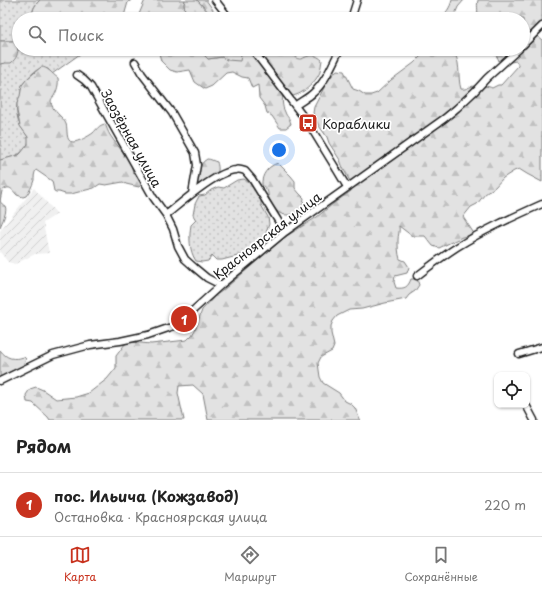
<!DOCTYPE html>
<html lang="ru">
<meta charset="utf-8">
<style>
:root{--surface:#fff;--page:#f6f6f6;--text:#222;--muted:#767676;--line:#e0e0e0;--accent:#c8321e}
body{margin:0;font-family:"Playpen Sans",sans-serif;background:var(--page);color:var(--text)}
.controls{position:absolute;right:12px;bottom:12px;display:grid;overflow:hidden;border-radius:8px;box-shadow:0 1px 3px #0004}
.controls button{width:36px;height:36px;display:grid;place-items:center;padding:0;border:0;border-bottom:1px solid var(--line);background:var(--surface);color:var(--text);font:20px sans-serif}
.you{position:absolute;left:279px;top:150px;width:14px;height:14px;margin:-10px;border:3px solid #fff;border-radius:50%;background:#1a73e8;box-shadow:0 0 0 6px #1a73e833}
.badge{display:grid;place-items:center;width:26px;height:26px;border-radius:50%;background:var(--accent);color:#fff;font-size:13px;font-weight:700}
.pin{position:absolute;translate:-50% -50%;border:2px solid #fff;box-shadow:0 1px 4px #0006}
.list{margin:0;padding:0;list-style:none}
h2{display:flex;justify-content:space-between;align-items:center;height:52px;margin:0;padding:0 16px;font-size:17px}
h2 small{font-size:13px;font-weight:400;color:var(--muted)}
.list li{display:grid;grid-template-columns:26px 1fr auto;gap:12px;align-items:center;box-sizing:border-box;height:64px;padding:0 16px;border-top:1px solid var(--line)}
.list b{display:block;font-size:15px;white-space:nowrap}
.list p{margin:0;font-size:13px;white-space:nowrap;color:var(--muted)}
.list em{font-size:13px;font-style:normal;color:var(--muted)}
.icon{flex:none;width:22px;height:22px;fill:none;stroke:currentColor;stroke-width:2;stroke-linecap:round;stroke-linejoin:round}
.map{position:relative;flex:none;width:542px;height:420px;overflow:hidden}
.search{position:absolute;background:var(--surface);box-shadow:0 1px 3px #0004;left:12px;right:12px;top:12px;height:44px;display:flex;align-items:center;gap:10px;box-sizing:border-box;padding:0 14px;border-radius:22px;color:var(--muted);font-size:15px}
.sheet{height:116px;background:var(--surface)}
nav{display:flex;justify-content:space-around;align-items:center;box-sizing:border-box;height:56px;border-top:1px solid var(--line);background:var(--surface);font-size:11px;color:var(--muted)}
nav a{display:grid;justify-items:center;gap:2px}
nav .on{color:var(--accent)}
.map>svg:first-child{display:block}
</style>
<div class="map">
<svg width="542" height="420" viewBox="0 0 542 420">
<defs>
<pattern id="industrial-furrows" width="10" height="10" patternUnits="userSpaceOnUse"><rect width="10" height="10" fill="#f0f0f0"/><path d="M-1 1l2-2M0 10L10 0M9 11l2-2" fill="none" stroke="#cdcdcd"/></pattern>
<pattern id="green-dots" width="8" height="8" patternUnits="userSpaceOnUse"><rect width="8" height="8" fill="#e2e2e2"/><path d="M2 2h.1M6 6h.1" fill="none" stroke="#c1c1c1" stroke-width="1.8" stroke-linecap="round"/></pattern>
<pattern id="forest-firs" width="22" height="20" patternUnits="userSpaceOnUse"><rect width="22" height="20" fill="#e2e2e2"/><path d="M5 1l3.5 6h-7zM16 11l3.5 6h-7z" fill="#c1c1c1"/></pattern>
<pattern id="wetland-marsh" width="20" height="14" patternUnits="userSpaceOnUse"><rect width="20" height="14" fill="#e2e2e2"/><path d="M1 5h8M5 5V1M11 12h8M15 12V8" fill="none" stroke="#c1c1c1"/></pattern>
</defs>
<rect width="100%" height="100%" fill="#fff"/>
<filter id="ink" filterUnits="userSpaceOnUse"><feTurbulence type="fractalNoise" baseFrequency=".025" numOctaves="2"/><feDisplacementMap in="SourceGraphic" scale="8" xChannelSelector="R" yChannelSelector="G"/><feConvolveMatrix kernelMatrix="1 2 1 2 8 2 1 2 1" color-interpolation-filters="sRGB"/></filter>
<g filter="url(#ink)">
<path fill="url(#industrial-furrows)" d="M34 188 57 214 43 223 49 253 35 254 15 264 8 262 0 252V231Z"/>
<path fill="url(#green-dots)" stroke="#7f7f7f" d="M0 0H40C34 6 31 10 34 19H19V49H87L52 74 48 69C45 69 41 68 39 69 35 70 23 82 22 86 21 89 21 92 21 95 20 98 19 98 18 101 15 107 17 118 20 125 22 131 31 136 28 144 22 156 12 157 0 160V64L5 63 13 41H0Z
M244 179 250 183 253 188 259 192 261 198V205L268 217 269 224 266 233 262 239 257 243 249 253 222 260H216L212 256 208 261 202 262 196 261C189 251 189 236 191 225L196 220 193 215 195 204 199 196 205 195 211 190 218 187 224 188 237 180Z"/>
<path fill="url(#forest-firs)" stroke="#7f7f7f" d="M40 0H132L128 2 124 16 125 19H34C31 11 34 6 40 0Z
M145 0H185L184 4 186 19H137Z
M197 0H206L216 14 223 19H214L210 14Z
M452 0H464L458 7 453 19H440C446 13 450 8 452 0Z
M478 0H542V21L538 25 536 35 542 40V182L527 174 519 169 514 171 503 178 495 187 485 194 477 204 471 207 463 217 473 232 468 236 462 237 439 248 433 246 425 236H412L399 226C400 231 398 235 398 240 398 247 398 253 400 259L405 261 409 267 407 273 395 276 394 282 396 288C405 289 408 287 411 279H417L419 285 415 291 409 295 406 299 385 303 362 309 349 310 337 316 333 321 331 326V333L334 346 332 351 321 357 318 363 320 377 323 383 339 393 345 401 351 404 355 408 360 420H208L203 394 193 385 179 386 178 393 184 420H50L48 417 33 403 27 402 26 395 30 389 36 387 43 390 56 399 76 397 89 393 107 379 116 368V356L125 344 131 342 151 344 187 340 192 335 195 330 202 310 216 295 222 291 285 237 317 217 334 203 351 191 352 185 343 168 340 160 329 143 327 137 319 126 313 113 314 107 328 80 337 70 344 71 353 89 359 91 365 95H371L377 93 391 80 414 63 428 49H451C462 59 457 77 461 89 467 90 469 86 475 86 478 85 489 86 492 88L498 85H501L518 66V64L516 61 505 63 499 61C497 54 492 54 488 50L489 49H523V19H475C480 10 476 9 478 0Z
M0 41H13L18 46C18 54 17 58 11 63H5L0 64Z
M158 49H198L208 59 222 57 227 60 241 55 239 49H287C302 69 303 52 316 56 318 57 320 58 322 60 321 64 321 68 320 72 316 82 301 97 289 96 289 96 283 95 283 94 282 100 282 106 285 112 287 118 289 116 291 124L286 128H280L272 116 267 113 265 106 259 98 258 85 252 88 248 78 242 77 232 72 226 73 212 86 205 89 195 82 190 70 177 72 170 70 161 61Z
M41 67C48 67 52 74 58 78 59 84 57 91 54 96 52 99 52 97 51 101 51 111 63 116 66 124 68 129 65 142 73 142 78 142 89 136 93 133 97 129 99 125 105 124 107 128 108 132 110 135 116 145 125 153 131 163 132 166 132 170 133 173 138 176 140 179 141 185L139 187 126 184 123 182 106 185 100 184 94 188 71 194H65L59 192H56L54 191 52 181 36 170C34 174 34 176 34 180 32 186 30 191 26 196L23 197 17 195C12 190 10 184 2 191L0 201C1 203 3 205 5 206 8 211 2 222 0 227V160L19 155 21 153 28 144V137L20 126 17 111V104L18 100 20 96 22 85 27 79Z
M207 159C211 159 213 161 217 162 218 166 219 169 217 174L198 187 196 184C198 175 198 164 207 159Z
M278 163 291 176 295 181V188L299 193 304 198C304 199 303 203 303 204 300 214 285 219 277 211 275 209 271 204 270 201 266 193 271 192 262 185 261 175 268 166 278 163Z
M0 350C7 359 13 360 24 357L26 359C23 370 16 368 8 373 5 374 3 377 0 379Z"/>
<path fill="url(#wetland-marsh)" stroke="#7f7f7f" d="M185 0H197L210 14 214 19H186L184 4Z
M198 49H239L241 55 240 61 227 60 222 57 208 59Z"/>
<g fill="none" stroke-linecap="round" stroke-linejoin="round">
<defs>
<path id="street" d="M215 0 230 19
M351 19 357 0
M523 45 542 26
M252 49 308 123 335 167 347 187
M135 62 142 74 172 113 195 153 197 165 192 194
M77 75 84 80 91 87 153 197 166 215 173 229 178 246 185 259 195 268 207 278 221 285
M295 106C301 101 308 98 313 93 325 83 333 63 340 49
M166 215C181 203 217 171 236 170 238 169 242 170 245 171L252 179 285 232
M417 276C430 266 443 256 457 247 484 230 513 217 542 204
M519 354 542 347
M0 381 53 355 90 345 120 341 148 335 177 325 221 285 285 232 445 118 457 108 475 91 487 78 519 49
M526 405 534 420"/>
</defs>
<use href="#street" stroke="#1c1c1c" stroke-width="9"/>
<use href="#street" stroke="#fff" stroke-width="6"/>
</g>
</g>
<defs>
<symbol id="bus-square" viewBox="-11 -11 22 22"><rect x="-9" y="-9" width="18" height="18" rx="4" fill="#c8321e" stroke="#fff"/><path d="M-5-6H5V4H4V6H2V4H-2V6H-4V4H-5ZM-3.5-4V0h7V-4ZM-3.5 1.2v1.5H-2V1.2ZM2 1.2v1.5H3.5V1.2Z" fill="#fff"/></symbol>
</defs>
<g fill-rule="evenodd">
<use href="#bus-square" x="297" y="112" width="22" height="22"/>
</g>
<g text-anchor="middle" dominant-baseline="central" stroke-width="3.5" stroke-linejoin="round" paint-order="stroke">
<g font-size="13" fill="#1c1c1c" stroke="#fff" text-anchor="start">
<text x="322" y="123">Кораблики</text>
</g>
<g font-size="13" fill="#1c1c1c" stroke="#fff">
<text transform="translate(132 138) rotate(61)">Заозёрная улица</text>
<text transform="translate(267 235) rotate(-38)">Красноярская улица</text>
</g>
</g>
</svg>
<div class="controls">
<button><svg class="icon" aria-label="locate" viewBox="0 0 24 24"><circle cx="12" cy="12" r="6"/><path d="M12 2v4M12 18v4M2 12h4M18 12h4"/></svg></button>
</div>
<div class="you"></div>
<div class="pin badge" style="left:184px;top:319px">1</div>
<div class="search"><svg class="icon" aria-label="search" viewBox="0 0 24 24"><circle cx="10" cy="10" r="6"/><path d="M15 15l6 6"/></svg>Поиск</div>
</div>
<section class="sheet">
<h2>Рядом<small></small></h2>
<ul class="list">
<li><span class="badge">1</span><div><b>пос. Ильича (Кожзавод)</b><p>Остановка · Красноярская улица</p></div><em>220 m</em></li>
</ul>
</section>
<nav>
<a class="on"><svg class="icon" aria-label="map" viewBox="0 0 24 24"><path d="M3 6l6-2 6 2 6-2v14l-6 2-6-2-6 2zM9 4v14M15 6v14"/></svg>Карта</a>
<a><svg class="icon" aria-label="directions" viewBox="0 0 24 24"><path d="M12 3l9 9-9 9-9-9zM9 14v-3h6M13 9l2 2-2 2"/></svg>Маршрут</a>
<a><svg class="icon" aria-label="saved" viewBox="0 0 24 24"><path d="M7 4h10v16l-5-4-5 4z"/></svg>Сохранённые</a>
</nav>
